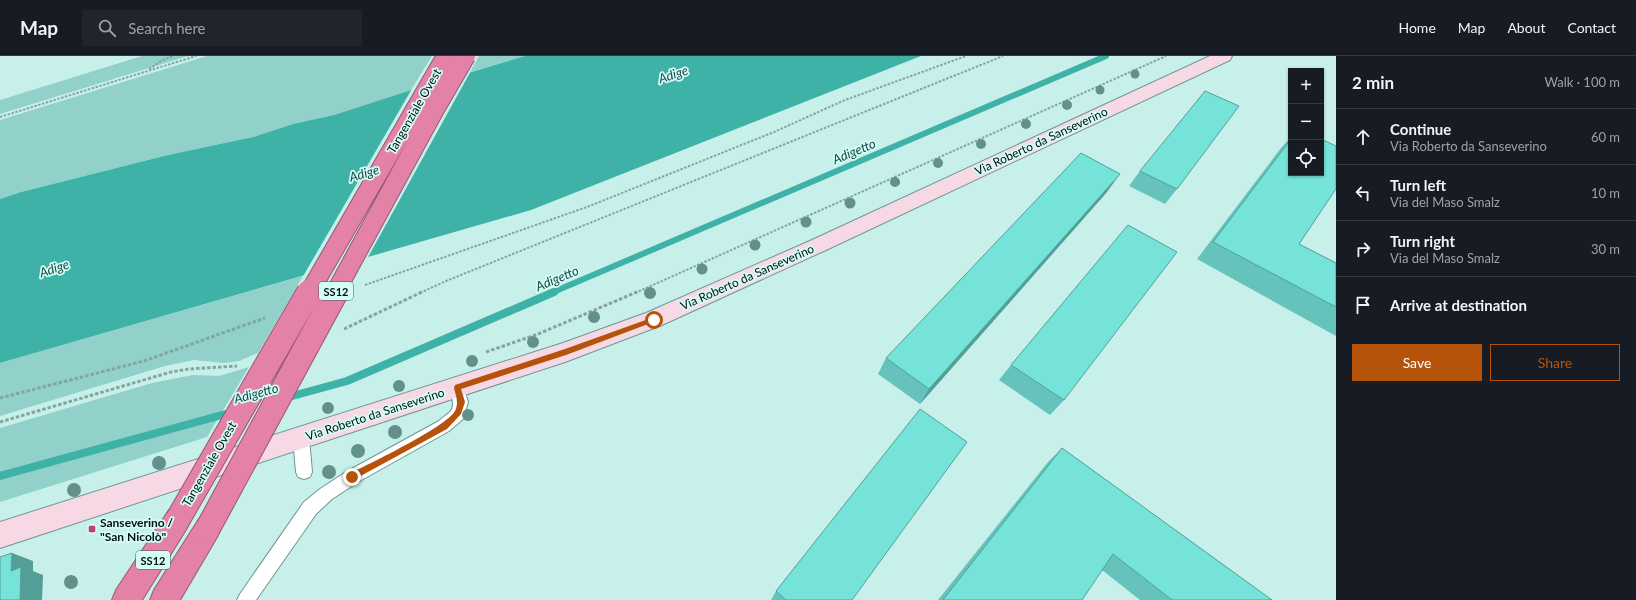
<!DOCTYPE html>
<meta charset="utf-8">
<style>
:root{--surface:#171b24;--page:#20242c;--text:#f1f3f6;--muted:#9ea1a6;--line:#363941;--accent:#b45309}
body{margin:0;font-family:Lato,sans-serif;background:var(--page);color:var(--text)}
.controls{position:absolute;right:12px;top:12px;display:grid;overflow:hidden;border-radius:0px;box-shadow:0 1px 3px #0004}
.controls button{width:36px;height:36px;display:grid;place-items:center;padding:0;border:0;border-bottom:1px solid var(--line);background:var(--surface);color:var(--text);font:20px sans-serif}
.stop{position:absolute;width:12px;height:12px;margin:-9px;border:3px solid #b45309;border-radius:50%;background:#fff}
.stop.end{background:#b45309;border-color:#fff;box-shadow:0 1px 4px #0008}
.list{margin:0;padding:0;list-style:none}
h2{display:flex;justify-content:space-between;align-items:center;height:52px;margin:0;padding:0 16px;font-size:17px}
h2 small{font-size:13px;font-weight:400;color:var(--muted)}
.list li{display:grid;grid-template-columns:26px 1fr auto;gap:12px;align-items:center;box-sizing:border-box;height:56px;padding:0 16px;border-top:1px solid var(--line)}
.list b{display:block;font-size:15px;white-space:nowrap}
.list p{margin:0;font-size:13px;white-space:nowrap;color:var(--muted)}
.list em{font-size:13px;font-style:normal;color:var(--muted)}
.actions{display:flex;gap:8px;padding:12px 16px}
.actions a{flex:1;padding:9px 0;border:1px solid var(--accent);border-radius:0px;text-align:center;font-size:14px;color:var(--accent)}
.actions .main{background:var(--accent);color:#fff}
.icon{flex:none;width:22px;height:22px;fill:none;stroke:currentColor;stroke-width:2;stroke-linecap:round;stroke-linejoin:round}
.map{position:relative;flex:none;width:1336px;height:544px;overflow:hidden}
header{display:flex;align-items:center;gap:24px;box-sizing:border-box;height:56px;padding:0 20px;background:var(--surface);border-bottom:1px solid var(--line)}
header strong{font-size:19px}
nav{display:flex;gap:22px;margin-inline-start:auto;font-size:14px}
.search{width:280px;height:36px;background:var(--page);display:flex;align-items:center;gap:10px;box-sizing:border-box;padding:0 14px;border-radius:0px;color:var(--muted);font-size:15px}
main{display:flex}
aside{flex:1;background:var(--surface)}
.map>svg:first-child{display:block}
</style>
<header>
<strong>Map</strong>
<div class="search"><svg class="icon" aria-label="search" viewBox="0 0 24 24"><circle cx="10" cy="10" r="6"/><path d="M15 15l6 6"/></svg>Search here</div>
<nav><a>Home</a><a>Map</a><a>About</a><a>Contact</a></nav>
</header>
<main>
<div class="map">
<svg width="1336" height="544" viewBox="0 0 1336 544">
<rect width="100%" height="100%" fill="#c7f0eb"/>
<path fill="#91d1ca" d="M142 0H188L0 58V44Z
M207 0H432L411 34 334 59 293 68 253 81 168 99 21 136 0 143V64Z
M479 0H525L470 16Z
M303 220 258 297 239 305 224 307 194 304 165 310 0 360V307Z
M249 311 207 381 0 446V372L152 327 193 319 219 320Z"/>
<path fill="#3fb2a8" d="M525 0H921L531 154 0 307V143L21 136 168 99 253 81 293 68 334 59 411 34Z"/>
<path fill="#c7f0eb" d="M472 13 367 203 302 222 413 31Z"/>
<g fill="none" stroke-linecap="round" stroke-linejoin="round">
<path stroke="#3fb2a8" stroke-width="6" d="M551 237 1106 0"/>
<path stroke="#3fb2a8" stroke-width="8" d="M285 342 347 325 554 236
M0 420 233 356"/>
<defs>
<path id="lane" d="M457 325 462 326 468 346 463 363 449 375 358 426 332 443 316 458 256 544H237L240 538 304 446 320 433 346 416 439 365C442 362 448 358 451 355 457 345 447 336 452 326Z
M301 375 306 377 309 382 312 416 310 421 304 423 298 421 296 416 293 382 296 377Z"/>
<path id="secondary" d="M1210 0H1232L1230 4 826 194 662 269 565 306 0 492V466L563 287 646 257 812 184Z"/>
<path id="highway" d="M178 450 187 454 191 463 187 472 142 544H112L116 534 169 454Z
M208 459 217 463 221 472 217 481 180 544H150L154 534 199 463Z"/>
</defs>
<use href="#lane" stroke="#6f9691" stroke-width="2"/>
<use href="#secondary" stroke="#6f9691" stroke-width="2"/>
<use href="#highway" stroke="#955971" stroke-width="2"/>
<path stroke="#85a5a1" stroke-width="2" stroke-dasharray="2.5 1.5" stroke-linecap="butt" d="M149 13 163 4 173 0
M0 61 196 0
M365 229 587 151 774 76 845 44 966 0
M420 237 446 225 1003 0
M635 237 1166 0"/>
<path stroke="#85a5a1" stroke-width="3" stroke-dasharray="3.5 2" stroke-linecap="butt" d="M344 273 422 236
M486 296 538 278 637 236
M0 342 144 305 265 262
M0 366 171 316 189 313 237 310"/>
<use href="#lane" fill="#fff" fill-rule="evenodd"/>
<use href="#secondary" fill="#f7d9e5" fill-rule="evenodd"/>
<use href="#highway" fill="#e481a7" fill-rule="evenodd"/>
<defs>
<path id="highway-bridge-far1" d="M309 237 446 0
M335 237 434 55 466 0"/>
<path id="highway-bridge" d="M178 463 309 236
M208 472 336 236"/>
</defs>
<use href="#highway-bridge-far1" stroke="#955971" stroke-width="20" stroke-linecap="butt"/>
<use href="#highway-bridge" stroke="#955971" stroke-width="26" stroke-linecap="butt"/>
<use href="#highway-bridge-far1" stroke="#e481a7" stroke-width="18"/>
<use href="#highway-bridge" stroke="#e481a7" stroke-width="24"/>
</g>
<g fill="#62908c">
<circle cx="1135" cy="18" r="4.5"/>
<circle cx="1100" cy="34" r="4.5"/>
<circle cx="1067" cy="49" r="5"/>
<circle cx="1026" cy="68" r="5"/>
<circle cx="981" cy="88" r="5"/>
<circle cx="938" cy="107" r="5"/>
<circle cx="895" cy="126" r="5"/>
<circle cx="850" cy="147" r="5.5"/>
<circle cx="806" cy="166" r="5.5"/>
<circle cx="755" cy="189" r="5.5"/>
<circle cx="702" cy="213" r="5.5"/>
<circle cx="650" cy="237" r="6"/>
<circle cx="594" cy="261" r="6"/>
<circle cx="533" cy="286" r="6"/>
<circle cx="472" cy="305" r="6"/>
<circle cx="399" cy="330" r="6"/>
<circle cx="328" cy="352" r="6"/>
<circle cx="468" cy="359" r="6"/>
<circle cx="395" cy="376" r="7"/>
<circle cx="358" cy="395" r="7"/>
<circle cx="159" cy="407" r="7"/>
<circle cx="329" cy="416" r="7"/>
<circle cx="74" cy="434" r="7"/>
<circle cx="71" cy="526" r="7"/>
</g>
<path fill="#65c3bb" d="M1291 81V117L1299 188 1336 207V280L1197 203 1281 92Z
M1140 115 1177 133 1165 148 1129 130Z
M1107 136 920 348 878 318 886 302Z
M1011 309 1064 344 1050 359 999 324Z
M1062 392 1272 544H1140L1102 514 1082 544H938L1048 406Z
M776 535 852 544H771Z"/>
<path fill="#539f98" d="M1120 118 1107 136 920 348 929 333Z
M12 497 33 505V515L43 519 42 544H20L11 515Z"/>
<path fill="#76e3d9" stroke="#539f98" d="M1205 35 1239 50 1177 133 1140 115Z
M1291 83V117H1321V83L1336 90V133L1299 188 1336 207V251L1213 186Z
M1081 97 1120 118 929 333 886 302Z
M1128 169 1177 196 1064 344 1011 309Z
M920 353 967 386 852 544H786L776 535Z
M1062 392 1272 544H1172L1113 498 1082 544H943Z
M12 497 11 515 21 511 20 544H0V501Z"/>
<path fill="#b45309" d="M654 261 656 262V265L566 299 461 333 465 346 461 358 447 373 355 423H349V418C369 408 446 371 455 355 459 347 456 340 454 332L455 329 565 293Z"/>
<rect fill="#c23b79" stroke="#d4fdf8" stroke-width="1.5" x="88" y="469" width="8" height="8" rx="2"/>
<g text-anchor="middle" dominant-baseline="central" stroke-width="3.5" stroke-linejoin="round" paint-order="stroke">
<g fill="#d4fdf8" stroke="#415654" stroke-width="1">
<rect x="319" y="226" width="34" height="18" rx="3"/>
<rect x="136" y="495" width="34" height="18" rx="3"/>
</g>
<g font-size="11" font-weight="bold" fill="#020f0e">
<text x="336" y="235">SS12</text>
<text x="153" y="504">SS12</text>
</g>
<g font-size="12" fill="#020f0e" stroke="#d4fdf8">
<text transform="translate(414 55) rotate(-60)">Tangenziale Ovest</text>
<text transform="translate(1041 85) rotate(-25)">Via Roberto da Sanseverino</text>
<text transform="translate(747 221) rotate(-24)">Via Roberto da Sanseverino</text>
<text transform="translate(375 358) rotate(-18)">Via Roberto da Sanseverino</text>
<text transform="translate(209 408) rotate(-60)">Tangenziale Ovest</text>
</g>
<g font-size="12" font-weight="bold" fill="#020f0e" stroke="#d4fdf8" text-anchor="start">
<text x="100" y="466">Sanseverino /<tspan x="100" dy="14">"San Nicolò"</tspan></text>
</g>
<g font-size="13" font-style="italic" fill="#164844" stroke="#d4fdf8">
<text transform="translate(673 18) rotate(-18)">Adige</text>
<text transform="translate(854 95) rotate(-23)">Adigetto</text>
<text transform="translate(364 117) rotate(-16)">Adige</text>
<text transform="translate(54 212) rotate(-18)">Adige</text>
<text transform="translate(557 222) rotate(-23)">Adigetto</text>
<text transform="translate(256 337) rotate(-15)">Adigetto</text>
</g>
</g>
</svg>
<div class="controls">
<button>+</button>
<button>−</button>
<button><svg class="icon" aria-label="locate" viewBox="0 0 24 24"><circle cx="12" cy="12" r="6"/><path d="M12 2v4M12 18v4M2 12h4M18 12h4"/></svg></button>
</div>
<div class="stop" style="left:654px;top:264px"></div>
<div class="stop end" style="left:352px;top:421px"></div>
</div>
<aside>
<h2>2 min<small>Walk · 100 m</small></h2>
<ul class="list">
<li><svg class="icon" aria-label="ahead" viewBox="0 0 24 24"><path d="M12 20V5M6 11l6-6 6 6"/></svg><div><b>Continue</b><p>Via Roberto da Sanseverino</p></div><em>60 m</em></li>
<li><svg class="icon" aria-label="left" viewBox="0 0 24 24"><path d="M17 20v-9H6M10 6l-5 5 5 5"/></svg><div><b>Turn left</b><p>Via del Maso Smalz</p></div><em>10 m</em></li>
<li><svg class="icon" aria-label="right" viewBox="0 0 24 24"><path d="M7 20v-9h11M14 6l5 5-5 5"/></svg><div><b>Turn right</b><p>Via del Maso Smalz</p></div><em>30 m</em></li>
<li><svg class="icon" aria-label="arrive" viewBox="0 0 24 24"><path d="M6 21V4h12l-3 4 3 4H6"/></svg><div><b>Arrive at destination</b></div></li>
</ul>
<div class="actions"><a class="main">Save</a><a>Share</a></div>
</aside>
</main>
